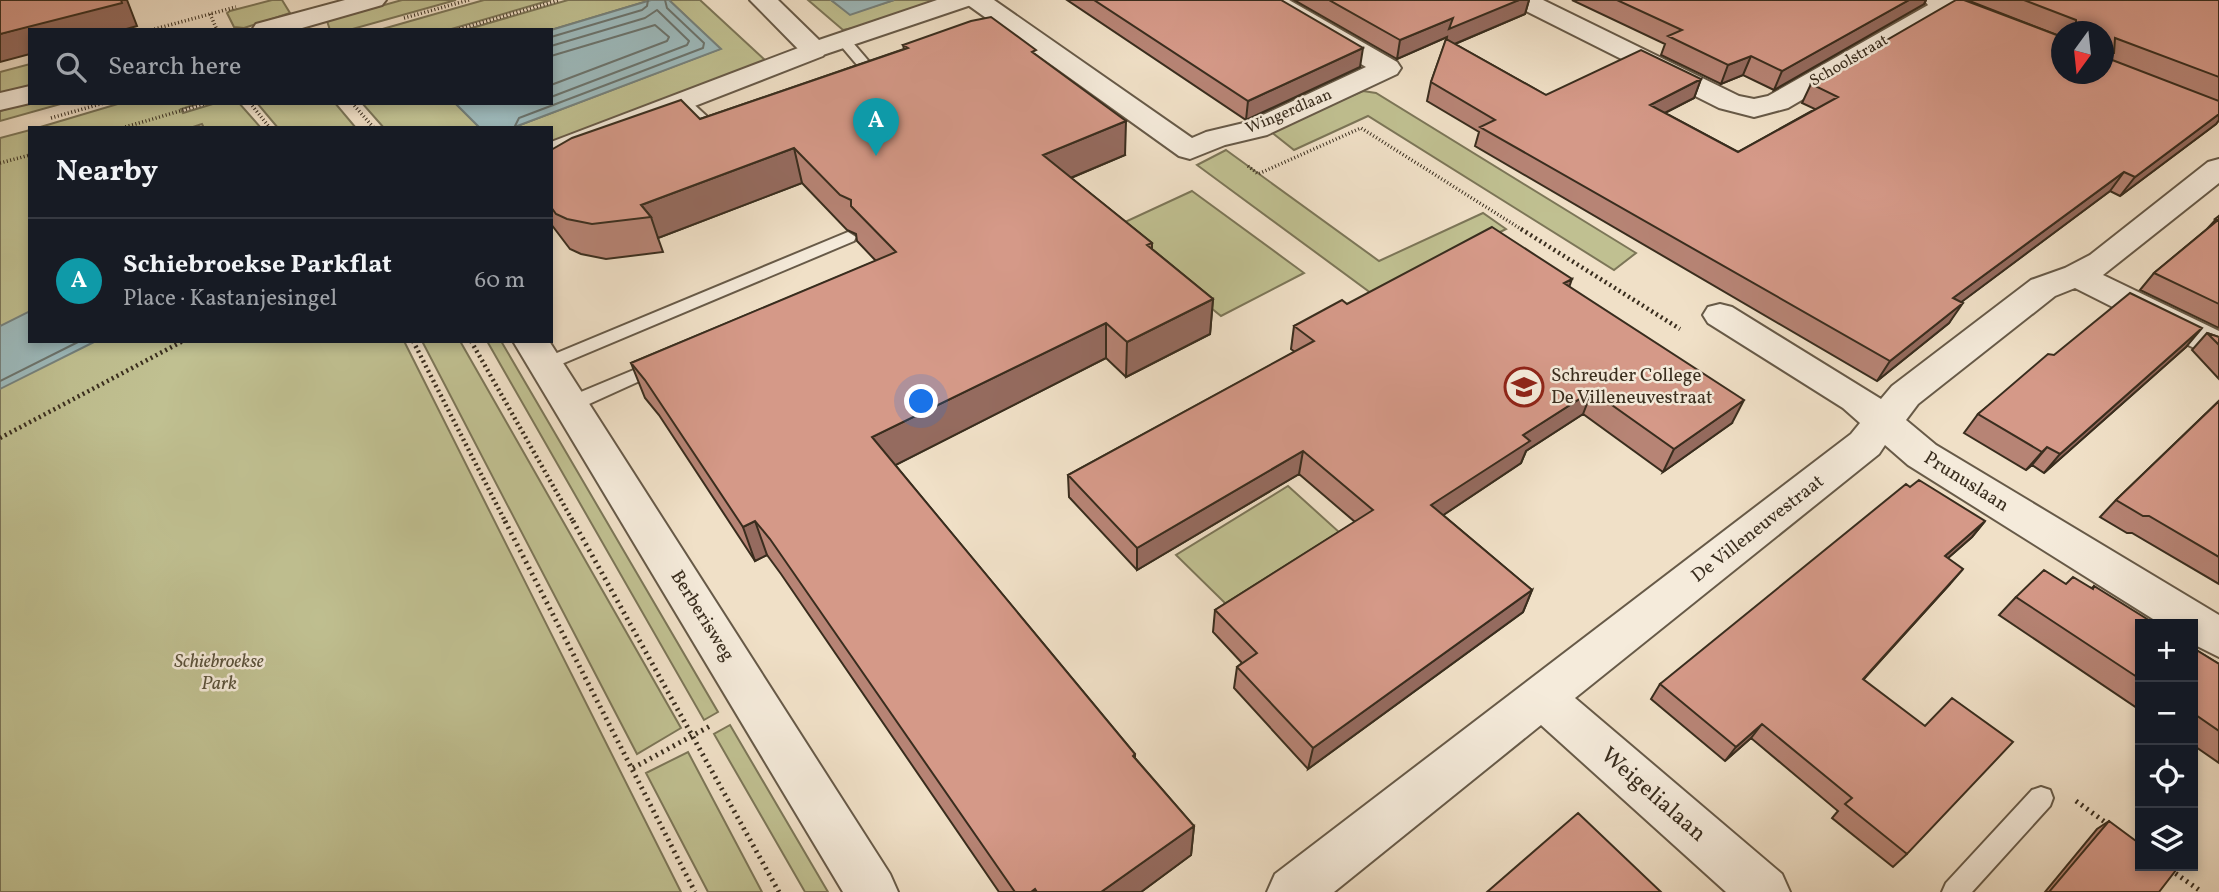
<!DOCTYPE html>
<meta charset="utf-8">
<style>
:root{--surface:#171b24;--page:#242831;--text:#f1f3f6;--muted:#9ea1a6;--line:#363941;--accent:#8c9099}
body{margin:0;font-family:Vollkorn,serif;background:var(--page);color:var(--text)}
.controls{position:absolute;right:21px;bottom:21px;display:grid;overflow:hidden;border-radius:0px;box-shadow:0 4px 10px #0003}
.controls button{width:63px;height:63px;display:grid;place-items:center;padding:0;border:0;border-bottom:2px solid var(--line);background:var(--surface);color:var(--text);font:35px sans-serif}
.compass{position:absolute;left:2051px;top:21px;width:63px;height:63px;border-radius:50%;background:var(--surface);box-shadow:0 4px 10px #0003;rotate:195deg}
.you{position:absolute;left:922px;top:402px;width:24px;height:24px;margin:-18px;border:5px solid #fff;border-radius:50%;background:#1a73e8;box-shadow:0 0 0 10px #1a73e833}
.badge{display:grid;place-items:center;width:46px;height:46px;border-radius:50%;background:var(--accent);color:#fff;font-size:23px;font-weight:700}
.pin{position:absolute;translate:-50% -58px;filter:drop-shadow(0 2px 4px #0008)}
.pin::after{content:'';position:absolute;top:37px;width:24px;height:21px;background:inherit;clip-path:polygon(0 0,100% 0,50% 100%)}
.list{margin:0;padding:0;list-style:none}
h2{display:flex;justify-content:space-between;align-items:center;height:91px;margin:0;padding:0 28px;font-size:30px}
h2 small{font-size:23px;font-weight:400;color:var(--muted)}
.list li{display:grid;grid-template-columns:46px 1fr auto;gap:21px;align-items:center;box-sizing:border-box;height:126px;padding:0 28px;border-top:2px solid var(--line)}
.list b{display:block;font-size:26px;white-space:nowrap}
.list p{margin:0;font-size:23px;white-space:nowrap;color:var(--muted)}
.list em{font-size:23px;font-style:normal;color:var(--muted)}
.icon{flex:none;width:38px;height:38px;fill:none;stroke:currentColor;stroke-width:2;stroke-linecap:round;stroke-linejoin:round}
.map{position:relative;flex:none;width:2219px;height:892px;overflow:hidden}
.search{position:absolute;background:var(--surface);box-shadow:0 4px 10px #0003;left:28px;top:28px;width:525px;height:77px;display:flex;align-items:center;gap:18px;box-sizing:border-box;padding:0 24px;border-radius:0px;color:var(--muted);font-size:26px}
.panel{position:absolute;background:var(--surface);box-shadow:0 4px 10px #0003;left:28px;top:126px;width:525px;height:217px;border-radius:0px}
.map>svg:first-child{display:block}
</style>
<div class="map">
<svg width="2219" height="892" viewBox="0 0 2219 892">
<rect width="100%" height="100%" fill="#f0e0c7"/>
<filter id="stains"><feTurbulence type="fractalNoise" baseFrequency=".00286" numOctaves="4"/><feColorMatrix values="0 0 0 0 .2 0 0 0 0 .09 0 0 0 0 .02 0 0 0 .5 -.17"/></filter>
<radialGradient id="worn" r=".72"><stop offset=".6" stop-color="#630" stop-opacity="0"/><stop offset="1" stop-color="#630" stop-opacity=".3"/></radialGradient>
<path fill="#c0c091" stroke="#7c7658" stroke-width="2" d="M272 0H282L290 13 244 28 234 27 227 13 230 11Z
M402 0H456L349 30H330L327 21Z
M484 0H551L448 30H379Z
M568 0H651L551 30H465Z
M669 0H700L766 61 551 144V128H512L720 49Z
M808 0H831L850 14 894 0H945L881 22 843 30Z
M30 64V86L0 94V72Z
M1363 91 1376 93 1636 253 1614 270 1368 116 1294 150 1270 131Z
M30 102 64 103 0 121V111Z
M121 103H200L181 109 183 113 216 103H239L261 128H204L202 124 190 128H37Z
M257 103H335L356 128H278Z
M362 103H455L480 128H384Z
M30 130V341H404L681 892H0V138Z
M1226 150 1379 261 1483 213 1506 229 1375 296 1197 165Z
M1192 191 1304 273 1221 316 1112 228Z
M422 341H460L681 728 637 754Z
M487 341H501L718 712 704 720Z
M1288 486 1339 532 1227 605 1176 555Z
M730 725 828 892H805L714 734Z
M688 752 762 892H708L646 773Z"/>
<path fill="#9dbbbe" stroke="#75827e" stroke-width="2" d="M651 0H669L721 49 512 128H480L455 103H551V30Z
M831 0H894L850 15Z
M30 311V341H96L0 389V326Z"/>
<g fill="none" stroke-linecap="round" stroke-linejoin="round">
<path stroke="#6b746e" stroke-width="2" d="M551 37 642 10 647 6 648 0
M551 46 645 18 657 10 689 41 687 45 551 97
M551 56 655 25 669 37 667 41 551 85
M514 128 519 118 703 48 704 43 667 8 665 0
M0 381 80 341"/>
<defs>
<path id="service" d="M843 36 848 37 872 65V71L849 78 844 77V71L858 66 836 40Z
M683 98 688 99 713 122 723 119 730 123 716 131H706L676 102Z
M848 232 856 237 854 241 552 368H540L537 364 540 360Z
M660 359 666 361 669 365 666 369 578 409H564L562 404 564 399Z
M2041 787 2050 790 2053 798 2050 806 1972 892H1942L1946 883 2032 790Z"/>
<path id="minor" d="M345 0H386L382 5 295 30H252L256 24Z
M964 0H994L1192 138 1206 132 1248 122 1366 67 1262 5 1258 0H1289L1397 62 1401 68 1397 74 1267 135 1225 145 1190 159 1179 156 968 5Z
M1510 0H1543L1739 96 1754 99 1768 96 1937 0H1958L1961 4 1957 9 1788 108 1754 117 1719 108 1514 5Z
M814 42 823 44 827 50 823 56 551 162V142Z
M30 86V103L0 110V93Z
M2219 159V183L2103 275 2219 331V358L2206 354 2075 288 2055 296 1918 404 1906 420 1936 445 2219 615V657L2193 644V624H2161L1908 465 1885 445 1879 454 1575 698 1782 874 1790 892H1726L1541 725 1334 892H1267L1275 874 1851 434 1860 423 1843 408 1708 323 1703 315 1708 307 1720 304 1732 307 1881 399 1892 386 2031 280 2065 268 2090 255 2208 162Z
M513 341H549L890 874 898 892H843Z"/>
<path id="tertiary" d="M750 0H778L819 40 937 0H975L971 5 814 58 805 56Z
M1924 0H1960L2062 40V58L1928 5Z"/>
</defs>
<use href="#service" stroke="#675a48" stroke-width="4"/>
<use href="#minor" stroke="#675a48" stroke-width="4"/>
<use href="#tertiary" stroke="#675a48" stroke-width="4"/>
<path stroke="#392d1e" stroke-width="3.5" stroke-dasharray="1 2.5" stroke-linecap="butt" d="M210 14 217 30
M404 18 469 0
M151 30 236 7
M456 30 560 0
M250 103 270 128
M352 103 374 128
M51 118 104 103
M122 128 207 103
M0 163 30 155
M1248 166 1258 174 1361 128 1524 231"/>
<path stroke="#392d1e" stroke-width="4.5" stroke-dasharray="2 3.5" stroke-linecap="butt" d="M1521 229 1680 329
M413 341 506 523
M471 341 574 523
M0 438 183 341"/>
<path stroke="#392d1e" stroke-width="5" stroke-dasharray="2 4.5" stroke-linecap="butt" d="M505 521 695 892
M573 521 779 892
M633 768 712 725
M2076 801 2109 825
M2165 866 2202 892"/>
<use href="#service" fill="#f5ebdb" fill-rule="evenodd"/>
<use href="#minor" fill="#f5ebdb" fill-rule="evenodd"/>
<use href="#tertiary" fill="#f5ebdb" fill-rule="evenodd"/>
</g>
<path fill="#b78475" stroke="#392d1e" stroke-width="2" d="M1067 0H1281L1360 67 1246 120Z
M1294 0H1529L1525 14 1455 44 1546 95 1701 79 1694 98 1665 113 1738 152 1815 109 1802 103 1811 84 2062 74 2104 32H2062V37L1967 0H2219V120L2216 124 2120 196 2110 191 1961 302 1949 323 1877 381 1475 146 1479 132 1427 101 1431 82 1447 37 1397 59Z
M1572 0H1926L1924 4 1774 90 1743 75 1721 84 1661 55 1665 44Z
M903 45 1036 55 1125 155 1071 178 1152 243V249L1213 299 1210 334 1126 377 1106 358 895 465 1135 754V758L1194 826 1191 855 1141 892H999L781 574 767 555 755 561 659 415 645 398 631 363 876 261 857 241 856 234 847 230 802 183 658 238 663 252 606 259 581 254 570 249 551 224V150L700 119 904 49Z
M2219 216V328L2140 290 2154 273 2207 229Z
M1569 287 1732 423 1663 472 1583 414 1526 451 1521 463 1443 515 1532 590 1523 612 1308 769 1234 688 1237 667 1242 663 1213 632 1215 610 1355 522 1299 474 1137 570 1069 497 1068 475 1295 352 1291 349 1294 326 1347 304Z
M2207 333 2219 337V379L2192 350Z
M2186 347 2044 473 2032 465 2026 470 1964 433 1978 414 2054 355Z
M2219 401V584L2132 533H2127L2100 517 2116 500Z
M1985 521 1972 537 1948 558 1950 584 1863 680 1907 854 1893 867 1832 818 1838 811 1751 738 1725 761 1651 699 1660 684Z
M2066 584 2092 588 2094 586 2140 624V710L1999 615 2016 597Z
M2193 648 2219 664V763L2193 745Z
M2109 821 2159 892H2045L2097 829Z"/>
<path fill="#956b5f" stroke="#392d1e" stroke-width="2" d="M121 0H127L137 26 123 30H30V54L0 62V34Z
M1519 0H1529L1525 14 1445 48 1447 37 1397 59 1400 40 1453 18Z
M1909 0H1926L1924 4 1774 90 1782 71Z
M1363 48 1360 67 1246 120 1248 101Z
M1751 56 1743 75 1721 84 1728 65Z
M1701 79 1694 98 1643 124 1650 105Z
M2219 114V120L2216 124 2120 196 2135 177Z
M1126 121 1125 155 1044 189 1043 155Z
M794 148 802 183 658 238 651 217 641 205Z
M2124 172 2110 191 1940 318 1953 298Z
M1572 279 1564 302V283Z
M1213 299 1210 334 1126 377 1127 342Z
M1963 303 1949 323 1877 381 1890 361Z
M1106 323V358L880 473 872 437Z
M2202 328 2186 347 2044 473 2060 454Z
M1592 391 1583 414 1526 451 1521 463 1424 528 1431 505 1523 435Z
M1744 400 1732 423 1663 472 1674 449Z
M2047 447 2032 465 2026 470 2042 452Z
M1303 451 1299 474 1137 570V548Z
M755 521 767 555 755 561 743 527Z
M1985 521 1972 537 1932 572 1945 556Z
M1963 569 1950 584 1850 694 1863 679Z
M1532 590 1523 612 1308 769 1313 748Z
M1762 724 1751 738 1725 761 1736 747Z
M1194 826 1191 855 1141 892H1101Z"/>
<path fill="#d59988" stroke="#392d1e" stroke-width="2" d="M0 0H121L122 3 0 34Z
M1094 0H1281L1363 48 1248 101Z
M1329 0H1519L1449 29 1453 18 1400 40Z
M1617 0H1909L1782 71 1751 56 1728 65 1668 36 1682 30Z
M1956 0H1964L2062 37V74H2104V32H2076V20L2024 0H2219V77L2115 38 2114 53H2107V58L2219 101V114L2135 177 2124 172 1953 298 1963 303 1890 361 1480 127 1495 120 1431 82 1446 39 1546 95 1641 50 1701 79 1650 105 1738 152 1838 97 1811 84Z
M991 17 1036 50 1032 52 1126 121 1043 155 1152 243 1147 245 1213 299 1127 342 1106 323 872 437 1135 754 1133 756 1194 826 1101 892H1037L1035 889 1031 892H1015L770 539 755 521 743 527 645 380 631 363 896 252 851 206V200L840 195 794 148 641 205 651 217 592 224 567 219 556 214 551 207V150L572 138 681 100 700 119 908 48 903 45 971 21Z
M2219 216V304L2154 273 2218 220 2215 219Z
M1492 227 1572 279 1564 283 1744 400 1674 449 1592 391 1523 435 1530 441 1431 505 1532 590 1313 748 1237 667 1257 653 1215 610 1373 510 1303 451 1137 548 1068 475 1314 341 1294 326 1342 300 1347 304Z
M2130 293 2202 328 2060 454 2047 447 2042 452 1978 414 2048 354 2054 355Z
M2207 333 2219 337V345Z
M2219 401V557L2149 516H2143L2116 500Z
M1919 480 1985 521 1945 556 1963 569 1863 679 1925 726 1952 698 2013 742 1907 854 1845 804 1852 798 1762 724 1736 747 1660 684 1906 484 1910 487Z
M2044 570 2066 584 2073 577 2093 589 2094 586 2155 624H2140V679L2016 597Z
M2193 648 2219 664V731L2193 713Z
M1578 813 1661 892H1487Z
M2109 821 2140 844V866H2170L2176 870 2159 892H2049Z"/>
<defs>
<symbol id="school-ring" viewBox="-11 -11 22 22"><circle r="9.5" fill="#f5ebdb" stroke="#8f2418" stroke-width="1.5"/><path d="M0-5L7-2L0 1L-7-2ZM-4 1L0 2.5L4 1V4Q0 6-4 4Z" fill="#8f2418"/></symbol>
</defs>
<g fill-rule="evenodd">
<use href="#school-ring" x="1502" y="365" width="44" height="44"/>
</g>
<g text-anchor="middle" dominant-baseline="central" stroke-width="5" stroke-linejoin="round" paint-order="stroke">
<g font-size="16" fill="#392d1e" stroke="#f5ebdb">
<text transform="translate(1849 61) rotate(-30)">Schoolstraat</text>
<text transform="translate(1289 112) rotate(-23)">Wingerdlaan</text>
</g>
<g font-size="19" fill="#392d1e" stroke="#f5ebdb" text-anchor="start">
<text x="1551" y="376">Schreuder College<tspan x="1551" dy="22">De Villeneuvestraat</tspan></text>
</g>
<g font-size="19" fill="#392d1e" stroke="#f5ebdb">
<text transform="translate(1966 482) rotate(32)">Prunuslaan</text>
<text transform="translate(1758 529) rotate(-38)">De Villeneuvestraat</text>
<text transform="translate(702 616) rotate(58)">Berberisweg</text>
</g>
<g font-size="19" font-style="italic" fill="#5b523b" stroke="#f5ebdb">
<text x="219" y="662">Schiebroekse<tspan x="219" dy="22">Park</tspan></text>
</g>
<g font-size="23" fill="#392d1e" stroke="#f5ebdb">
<text transform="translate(1653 795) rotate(41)">Weigelialaan</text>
</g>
</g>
<rect width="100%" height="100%" filter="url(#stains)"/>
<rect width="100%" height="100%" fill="url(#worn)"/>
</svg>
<div class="controls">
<button>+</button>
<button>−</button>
<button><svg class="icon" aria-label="locate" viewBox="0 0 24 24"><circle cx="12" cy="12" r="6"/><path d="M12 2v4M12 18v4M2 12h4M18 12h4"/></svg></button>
<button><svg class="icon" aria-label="layers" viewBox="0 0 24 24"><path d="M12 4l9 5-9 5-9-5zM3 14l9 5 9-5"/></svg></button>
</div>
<svg class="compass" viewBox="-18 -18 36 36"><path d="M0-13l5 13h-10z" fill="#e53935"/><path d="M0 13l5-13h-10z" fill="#9ea1a6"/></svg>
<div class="you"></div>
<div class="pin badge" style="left:876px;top:156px;background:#0f9aa8">A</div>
<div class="search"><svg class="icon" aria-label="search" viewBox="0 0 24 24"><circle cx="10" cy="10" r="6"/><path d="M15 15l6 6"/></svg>Search here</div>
<section class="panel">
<h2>Nearby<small></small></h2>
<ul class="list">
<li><span class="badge" style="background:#0f9aa8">A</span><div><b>Schiebroekse Parkflat</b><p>Place · Kastanjesingel</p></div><em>60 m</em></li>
</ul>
</section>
</div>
